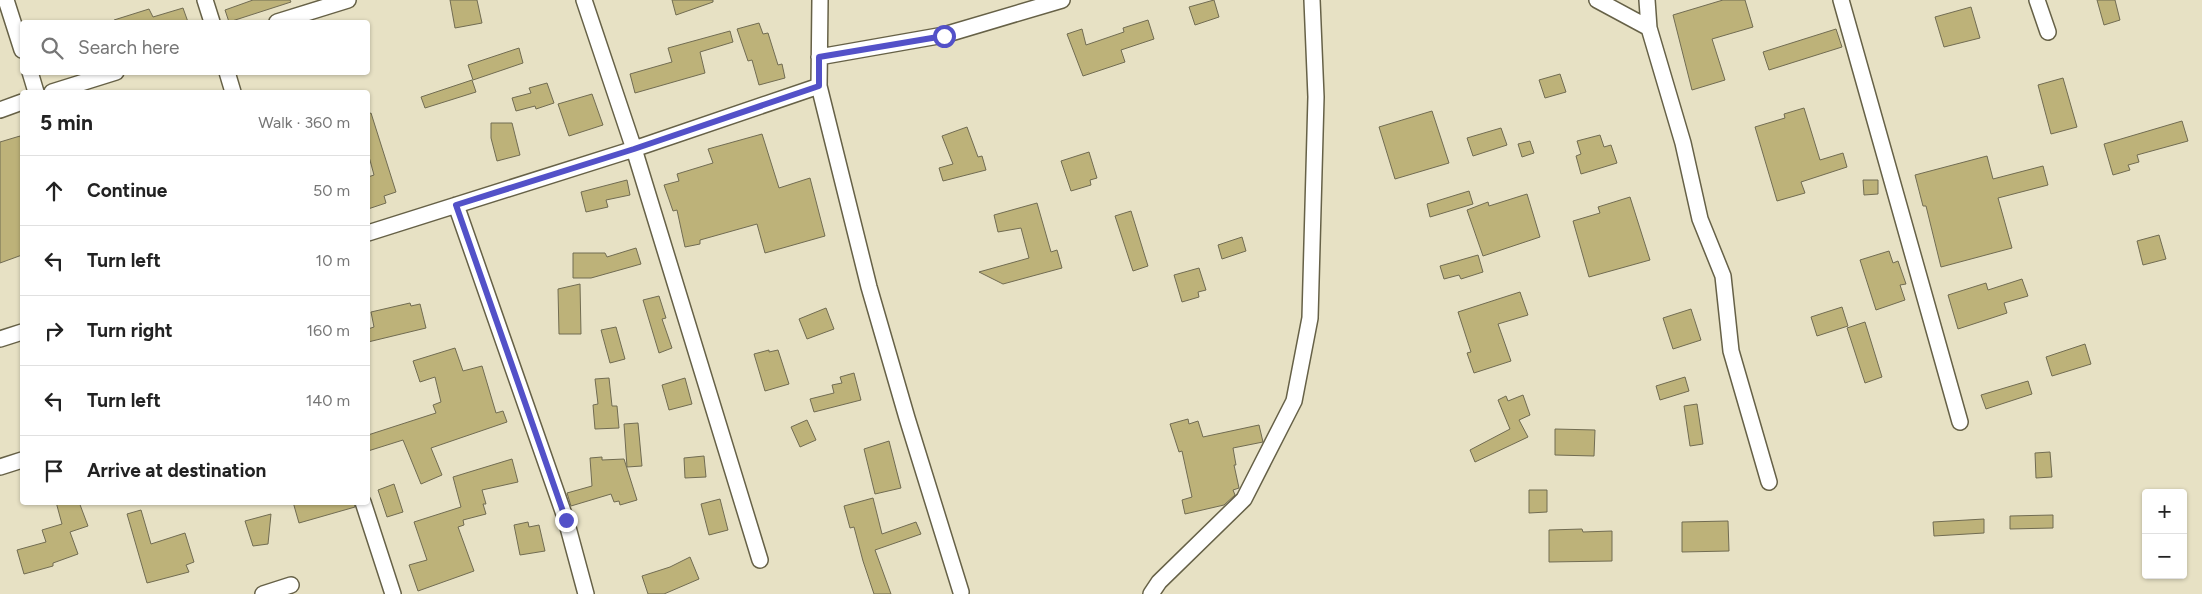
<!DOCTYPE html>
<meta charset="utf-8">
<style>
:root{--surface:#fff;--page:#f6f6f6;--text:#222;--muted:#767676;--line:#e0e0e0}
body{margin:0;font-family:Figtree,sans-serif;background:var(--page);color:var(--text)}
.controls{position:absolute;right:15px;bottom:15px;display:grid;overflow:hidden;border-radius:5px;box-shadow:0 1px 4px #0004}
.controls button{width:45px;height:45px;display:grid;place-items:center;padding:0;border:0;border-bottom:1px solid var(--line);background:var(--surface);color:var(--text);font:25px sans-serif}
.stop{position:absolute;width:15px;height:15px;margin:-11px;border:4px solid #5351c8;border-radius:50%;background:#fff}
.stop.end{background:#5351c8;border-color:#fff;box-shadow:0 1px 5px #0008}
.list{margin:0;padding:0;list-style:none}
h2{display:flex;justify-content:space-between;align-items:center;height:65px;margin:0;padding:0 20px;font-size:21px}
h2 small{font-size:16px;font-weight:400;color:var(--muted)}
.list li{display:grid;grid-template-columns:32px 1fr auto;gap:15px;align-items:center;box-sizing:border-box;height:70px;padding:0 20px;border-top:1px solid var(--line)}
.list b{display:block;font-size:19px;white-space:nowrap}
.list em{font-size:16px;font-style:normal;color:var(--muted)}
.icon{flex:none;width:28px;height:28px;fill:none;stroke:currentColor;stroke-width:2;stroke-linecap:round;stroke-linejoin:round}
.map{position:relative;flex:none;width:2202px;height:594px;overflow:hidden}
.search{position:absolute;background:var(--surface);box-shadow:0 1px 4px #0004;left:20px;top:20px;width:350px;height:55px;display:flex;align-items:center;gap:12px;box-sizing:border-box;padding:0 18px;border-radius:5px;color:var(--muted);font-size:19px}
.panel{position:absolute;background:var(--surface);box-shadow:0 1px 4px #0004;left:20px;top:90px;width:350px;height:415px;border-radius:5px}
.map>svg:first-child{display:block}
.building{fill:#bdb279;stroke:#716c52}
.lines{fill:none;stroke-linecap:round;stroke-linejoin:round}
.minor-casing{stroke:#666147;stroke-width:18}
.minor{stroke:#fff;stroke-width:15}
.route{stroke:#5351c8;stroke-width:6}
</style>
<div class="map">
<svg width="2202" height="594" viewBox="0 0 2202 594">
<rect width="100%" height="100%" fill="#e7e1c4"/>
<path class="building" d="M 253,0 L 290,0 L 291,2 L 229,22 L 225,10 Z
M 450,0 L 477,0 L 482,23 L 455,28 Z
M 672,0 L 713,0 L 713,2 L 676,15 Z
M 1214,0 L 1219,17 L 1195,25 L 1189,7 Z
M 1723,0 L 1745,0 L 1753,27 L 1712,39 L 1725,80 L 1692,90 L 1673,15 Z
M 2097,0 L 2115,0 L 2120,20 L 2104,25 Z
M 1971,7 L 1980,38 L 1944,47 L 1935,17 Z
M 183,8 L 188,22 L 114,22 L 114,20 L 149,9 L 153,17 Z
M 1148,20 L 1154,39 L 1121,50 L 1125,62 L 1083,76 L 1067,34 L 1082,29 L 1086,45 L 1124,32 L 1123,28 Z
M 759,23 L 763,34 L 768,33 L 778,65 L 782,64 L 785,78 L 759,85 L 752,60 L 748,61 L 737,29 Z
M 1836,29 L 1842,47 L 1769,70 L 1763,52 Z
M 730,31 L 733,42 L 700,52 L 705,73 L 635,93 L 630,74 L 672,62 L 668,48 Z
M 519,48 L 523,63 L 473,80 L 468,65 Z
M 1560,74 L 1566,92 L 1545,98 L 1539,80 Z
M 2063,78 L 2077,127 L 2051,134 L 2038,85 Z
M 472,80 L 476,92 L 425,108 L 421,97 Z
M 547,83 L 554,103 L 536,109 L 535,106 L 516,111 L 512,98 L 531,93 L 529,88 Z
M 592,94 L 603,125 L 569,136 L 558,104 Z
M 1804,108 L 1820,160 L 1843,153 L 1847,167 L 1801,182 L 1805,193 L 1777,201 L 1755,127 L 1785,118 L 1784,114 Z
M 1432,111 L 1449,163 L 1395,179 L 1379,127 Z
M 371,113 L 396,192 L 384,196 L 386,203 L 368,209 L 368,177 L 374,175 L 368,153 L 368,114 Z
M 2182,121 L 2188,141 L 2137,155 L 2139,162 L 2128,165 L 2130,170 L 2113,175 L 2104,144 Z
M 491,123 L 512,123 L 520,155 L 497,161 L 491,138 Z
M 967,127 L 978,157 L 982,156 L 986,170 L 943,181 L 939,168 L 953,164 L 942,136 Z
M 1501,128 L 1507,145 L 1473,156 L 1467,138 Z
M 762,134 L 779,188 L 810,178 L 825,236 L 765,253 L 757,224 L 700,240 L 700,244 L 685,247 L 677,210 L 673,211 L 664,185 L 679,181 L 677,174 L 713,163 L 708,149 Z
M 1600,135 L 1604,147 L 1611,145 L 1617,163 L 1581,174 L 1576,156 L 1581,154 L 1577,141 Z
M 20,136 L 22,143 L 22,255 L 0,263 L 0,142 Z
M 1530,141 L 1534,153 L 1522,157 L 1518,144 Z
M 1089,152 L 1097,178 L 1090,180 L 1091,185 L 1071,191 L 1061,161 Z
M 1987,156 L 1993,179 L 2043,166 L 2048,185 L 1998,198 L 2012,248 L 1941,267 L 1926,206 L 1923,206 L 1915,175 Z
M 627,180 L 630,195 L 606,200 L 608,207 L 586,212 L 581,192 Z
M 1863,180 L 1878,180 L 1878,194 L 1864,195 Z
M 1469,191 L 1473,204 L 1430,217 L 1427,204 Z
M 1527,194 L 1540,237 L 1483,256 L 1467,210 L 1488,202 L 1489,206 Z
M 1630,197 L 1650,260 L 1589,277 L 1573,221 L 1600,213 L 1598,207 Z
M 1037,203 L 1051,252 L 1057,250 L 1062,268 L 1003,284 L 979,272 L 1029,258 L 1021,228 L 998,232 L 994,215 Z
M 1131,211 L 1148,266 L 1133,271 L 1115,216 Z
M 2159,235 L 2166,259 L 2143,265 L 2137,241 Z
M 1242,237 L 1246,251 L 1222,259 L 1218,245 Z
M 636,248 L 641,264 L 591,278 L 573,278 L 573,253 L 605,253 L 607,257 Z
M 1889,251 L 1893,263 L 1898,261 L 1906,284 L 1900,285 L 1905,300 L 1876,310 L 1860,260 Z
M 1478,255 L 1483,272 L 1461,279 L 1459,275 L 1444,279 L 1440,266 Z
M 1199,268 L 1206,290 L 1198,292 L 1199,297 L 1182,302 L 1174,275 Z
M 2022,279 L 2028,296 L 2004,303 L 2007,313 L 1958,329 L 1948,295 L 1986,283 L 1988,290 Z
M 580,284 L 581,334 L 559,334 L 558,289 Z
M 1520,292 L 1528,315 L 1498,324 L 1511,361 L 1474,373 L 1467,353 L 1471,352 L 1458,312 Z
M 659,296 L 666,318 L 662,319 L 672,348 L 659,353 L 643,300 Z
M 410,303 L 411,306 L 420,304 L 426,328 L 368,342 L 368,329 L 374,327 L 371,312 Z
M 1842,307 L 1848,326 L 1817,336 L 1811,317 Z
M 826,308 L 834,329 L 807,339 L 799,319 Z
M 1691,309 L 1701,340 L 1673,349 L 1663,318 Z
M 1865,322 L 1882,377 L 1865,383 L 1847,328 Z
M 616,327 L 625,359 L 610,363 L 601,330 Z
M 2085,344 L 2091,364 L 2052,376 L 2046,357 Z
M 455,348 L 463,371 L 482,366 L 496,413 L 503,411 L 507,422 L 431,448 L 442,475 L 421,484 L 403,440 L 368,451 L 368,435 L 436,413 L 433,405 L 441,402 L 435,377 L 420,382 L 413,361 Z
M 769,350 L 769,352 L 778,350 L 789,384 L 765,391 L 754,354 Z
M 854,373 L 861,400 L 814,412 L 810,399 L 834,393 L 832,385 L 842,383 L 840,377 Z
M 1685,377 L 1689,391 L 1660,400 L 1656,386 Z
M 609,378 L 612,406 L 617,406 L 619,428 L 595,429 L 593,405 L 598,404 L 595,379 Z
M 685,378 L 692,404 L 669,410 L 662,385 Z
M 2028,381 L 2032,394 L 1986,409 L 1981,395 Z
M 1523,395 L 1530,415 L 1519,420 L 1528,437 L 1475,462 L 1470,450 L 1510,429 L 1498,400 L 1506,396 L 1508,401 Z
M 1697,404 L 1703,444 L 1690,446 L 1684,406 Z
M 1188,419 L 1189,424 L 1198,421 L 1203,437 L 1259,425 L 1263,442 L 1233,448 L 1236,465 L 1234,465 L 1239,488 L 1233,490 L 1235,495 L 1224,505 L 1185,514 L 1182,500 L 1192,497 L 1182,451 L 1179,452 L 1170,424 Z
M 807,420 L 816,440 L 800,447 L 791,427 Z
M 638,423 L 642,466 L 627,467 L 624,424 Z
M 1555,429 L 1595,430 L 1594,456 L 1555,455 Z
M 889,441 L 901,488 L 875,494 L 864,449 Z
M 2050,452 L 2052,477 L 2036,478 L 2035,453 Z
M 704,456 L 706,477 L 685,478 L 684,458 Z
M 602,457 L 602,460 L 624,459 L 637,500 L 620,505 L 619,501 L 614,502 L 611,494 L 571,506 L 567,493 L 592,486 L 590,458 Z
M 512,459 L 518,482 L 482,490 L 486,504 L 483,504 L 486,514 L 463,520 L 464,525 L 458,527 L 474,571 L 418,591 L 409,565 L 427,560 L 414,522 L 461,507 L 453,477 Z
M 394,484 L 403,512 L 387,517 L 378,490 Z
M 1529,490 L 1547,490 L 1547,512 L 1529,513 Z
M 873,498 L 882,534 L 916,522 L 921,534 L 875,550 L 891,594 L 874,594 L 863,561 L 854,527 L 850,528 L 844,506 Z
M 720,499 L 728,530 L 709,535 L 701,504 Z
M 56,502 L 79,502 L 88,526 L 70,532 L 78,554 L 53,563 L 53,566 L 24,574 L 17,550 L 46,542 L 42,530 L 62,524 Z
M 293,502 L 354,502 L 355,507 L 299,523 Z
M 141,510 L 151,544 L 185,533 L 194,562 L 186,565 L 189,572 L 147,583 L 127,514 Z
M 271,514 L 268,544 L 253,546 L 245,521 Z
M 2053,515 L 2053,528 L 2010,529 L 2010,516 Z
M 1984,519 L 1984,533 L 1934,536 L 1933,522 Z
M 1728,521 L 1729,551 L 1682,552 L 1682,522 Z
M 528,522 L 529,527 L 539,525 L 545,551 L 520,555 L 514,525 Z
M 1582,529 L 1583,532 L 1612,531 L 1612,561 L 1549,562 L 1549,530 Z
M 690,557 L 699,579 L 664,594 L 648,594 L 642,576 L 670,567 Z"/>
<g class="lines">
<g class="minor-casing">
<path id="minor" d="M 6,0 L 22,50
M 205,0 L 212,22
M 584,0 L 634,149 L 760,560
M 820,0 L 819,86 L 869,287 L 907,418 L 961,592
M 1597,0 L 1649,28
M 1647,0 L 1649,28 L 1683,143 L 1700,219 L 1723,276 L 1731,351 L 1769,482
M 1841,0 L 1960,422
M 2037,0 L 2048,32
M 277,22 L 348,0
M 819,57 L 944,35 L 1062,0
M 30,72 L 36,92
M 227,72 L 233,92
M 52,92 L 116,72
M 0,110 L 22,102
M 456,205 L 566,520 L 586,594
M 368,233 L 634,149 L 819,86
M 0,339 L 22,332
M 0,467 L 22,460
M 363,502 L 393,594
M 263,594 L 291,585
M 1151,594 L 1159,582 L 1244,499 L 1294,401 L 1310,318 L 1316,97 L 1312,0"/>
</g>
<use href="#minor" class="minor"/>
</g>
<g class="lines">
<path class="route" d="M 566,520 L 456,205 L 634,149 L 819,86 L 819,57 L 944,36"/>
</g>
</svg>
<div class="controls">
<button>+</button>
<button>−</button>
</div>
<div class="stop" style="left:944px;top:36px"></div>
<div class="stop end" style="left:566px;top:520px"></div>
<div class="search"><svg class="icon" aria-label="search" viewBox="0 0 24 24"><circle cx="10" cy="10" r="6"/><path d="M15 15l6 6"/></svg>Search here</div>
<section class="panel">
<h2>5 min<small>Walk · 360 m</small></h2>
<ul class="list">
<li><svg class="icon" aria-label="ahead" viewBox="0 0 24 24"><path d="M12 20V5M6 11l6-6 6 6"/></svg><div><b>Continue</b></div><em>50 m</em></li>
<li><svg class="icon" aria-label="left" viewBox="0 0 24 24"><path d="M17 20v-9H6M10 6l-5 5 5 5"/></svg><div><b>Turn left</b></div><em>10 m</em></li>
<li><svg class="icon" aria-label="right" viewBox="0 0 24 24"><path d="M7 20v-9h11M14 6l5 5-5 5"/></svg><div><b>Turn right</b></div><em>160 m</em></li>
<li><svg class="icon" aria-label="left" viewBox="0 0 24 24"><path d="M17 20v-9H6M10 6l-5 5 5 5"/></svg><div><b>Turn left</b></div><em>140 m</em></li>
<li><svg class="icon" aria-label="arrive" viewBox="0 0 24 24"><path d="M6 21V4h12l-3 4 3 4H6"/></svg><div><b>Arrive at destination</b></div></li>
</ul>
</section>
</div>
